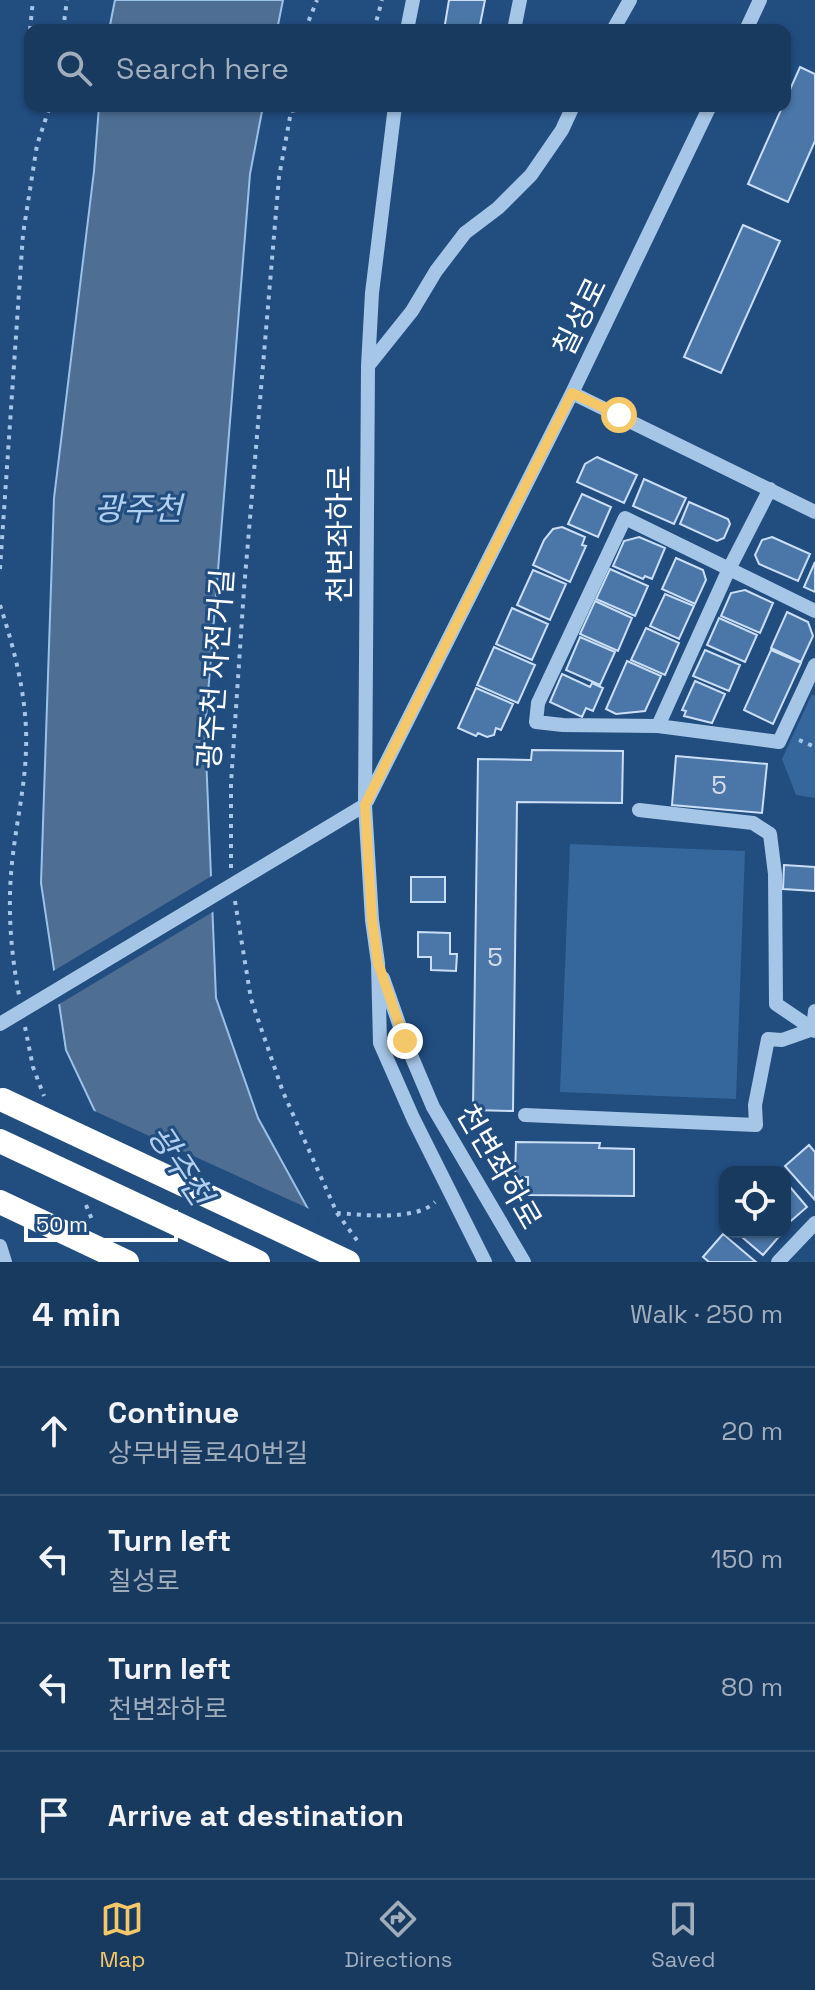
<!DOCTYPE html>
<meta charset="utf-8">
<style>
:root{--surface:#193a5f;--page:#224165;--text:#f1f3f6;--muted:#9fadbd;--line:#375474;--accent:#f4c768}
body{margin:0;font-family:"Space Grotesk","Noto Sans KR",sans-serif;background:var(--page);color:var(--text)}
.controls{position:absolute;right:24px;bottom:24px;display:grid;overflow:hidden;border-radius:16px;box-shadow:0 2px 6px #0004}
.controls button{width:72px;height:72px;display:grid;place-items:center;padding:0;border:0;border-bottom:2px solid var(--line);background:var(--surface);color:var(--text);font:40px sans-serif}
.scale{position:absolute;left:24px;bottom:20px;width:154px;box-sizing:border-box;padding-left:8px;border:4px solid #fff;border-top:0;font-size:22px;line-height:28px;white-space:nowrap;color:#fff;-webkit-text-stroke:6px #214d7f;paint-order:stroke}
.stop{position:absolute;width:24px;height:24px;margin:-18px;border:6px solid #f4c768;border-radius:50%;background:#fff}
.stop.end{background:#f4c768;border-color:#fff;box-shadow:0 2px 8px #0008}
.list{margin:0;padding:0;list-style:none}
h2{display:flex;justify-content:space-between;align-items:center;height:104px;margin:0;padding:0 32px;font-size:34px}
h2 small{font-size:26px;font-weight:400;color:var(--muted)}
.list li{display:grid;grid-template-columns:52px 1fr auto;gap:24px;align-items:center;box-sizing:border-box;height:128px;padding:0 32px;border-top:2px solid var(--line)}
.list b{display:block;font-size:30px;white-space:nowrap}
.list p{margin:0;font-size:26px;white-space:nowrap;color:var(--muted)}
.list em{font-size:26px;font-style:normal;color:var(--muted)}
.icon{flex:none;width:44px;height:44px;fill:none;stroke:currentColor;stroke-width:2;stroke-linecap:round;stroke-linejoin:round}
.map{position:relative;flex:none;width:815px;height:1262px;overflow:hidden}
.search{position:absolute;background:var(--surface);box-shadow:0 2px 6px #0004;left:24px;right:24px;top:24px;height:88px;display:flex;align-items:center;gap:20px;box-sizing:border-box;padding:0 28px;border-radius:16px;color:var(--muted);font-size:30px}
.sheet{height:616px;background:var(--surface)}
nav{display:flex;justify-content:space-around;align-items:center;box-sizing:border-box;height:112px;border-top:2px solid var(--line);background:var(--surface);font-size:22px;color:var(--muted)}
nav a{display:grid;justify-items:center;gap:4px}
nav .on{color:var(--accent)}
.map>svg:first-child{display:block}
.green{fill:#35679d}
.water{fill:#4e6e93;stroke:#9ac1e8;stroke-width:2}
.pier{fill:#214d7f}
.building{fill:#4a77a8;stroke:#cadff6;stroke-width:2}
.lines{fill:none;stroke-linecap:round;stroke-linejoin:round}
.path{stroke:#a6c6e7;stroke-width:4;stroke-dasharray:4 6;stroke-linecap:butt}
.minor{stroke:#a6c6e7;stroke-width:14}
.minor-bridge{stroke:#a6c6e7;stroke-width:14}
.highway-bridge{stroke:#fff;stroke-width:24}
.route{stroke:#f4c768;stroke-width:10}
.labels{text-anchor:middle;stroke-width:6;stroke-linejoin:round;paint-order:stroke}
.number-label{font-size:26px;fill:#d2dde9}
.street-label{font-size:30px;fill:#fff;stroke:#214d7f}
.water-label{font-size:32px;font-style:italic;fill:#b1cfef;stroke:#214d7f}
</style>
<div class="map">
<svg width="815" height="1262" viewBox="0 0 815 1262">
<rect width="100%" height="100%" fill="#214d7f"/>
<path class="green" d="M 812,694 L 815,696 L 815,798 L 796,795 L 782,759 Z
M 570,844 L 745,851 L 736,1099 L 560,1092 Z"/>
<path class="water" d="M 115,0 L 283,0 L 277,30 L 109,30 Z
M 99,106 L 263,106 L 250,174 L 205,731 L 216,998 L 258,1118 L 335,1258 L 166,1262 L 66,1050 L 41,883 L 54,498 L 94,171 Z"/>
<path class="pier" d="M 215,874 L 216,910 L 56,1006 L 50,973 Z
M 90,1109 L 314,1211 L 341,1262 L 162,1262 Z"/>
<path class="building" d="M 449,0 L 485,0 L 479,30 L 444,30 Z
M 800,67 L 815,74 L 815,141 L 788,202 L 748,184 Z
M 743,225 L 780,241 L 721,373 L 684,357 Z
M 597,457 L 637,475 L 624,503 L 577,482 L 585,464 Z
M 644,479 L 686,498 L 674,524 L 633,506 Z
M 582,494 L 611,507 L 598,537 L 568,524 Z
M 689,502 L 728,519 L 730,524 L 724,538 L 717,541 L 680,524 Z
M 562,527 L 585,537 L 582,545 L 586,546 L 570,582 L 533,565 L 544,540 L 553,529 Z
M 639,537 L 665,548 L 652,579 L 645,576 L 643,579 L 613,566 L 624,541 Z
M 772,537 L 810,554 L 798,581 L 759,564 L 755,555 L 762,540 Z
M 676,558 L 703,570 L 706,580 L 695,604 L 662,589 Z
M 815,562 L 815,592 L 804,587 Z
M 610,569 L 648,586 L 635,616 L 596,599 Z
M 533,570 L 566,584 L 550,620 L 517,605 Z
M 745,590 L 773,603 L 760,633 L 721,616 L 731,593 Z
M 665,594 L 694,606 L 679,639 L 650,626 Z
M 595,601 L 632,618 L 618,651 L 580,634 Z
M 512,608 L 548,624 L 532,660 L 496,644 Z
M 787,612 L 808,622 L 813,636 L 801,662 L 771,648 Z
M 719,618 L 757,635 L 745,662 L 707,645 Z
M 646,628 L 679,643 L 665,675 L 631,660 Z
M 580,637 L 615,652 L 600,685 L 566,670 Z
M 494,647 L 535,665 L 518,703 L 477,685 Z
M 705,650 L 740,665 L 729,691 L 693,676 Z
M 771,650 L 801,663 L 773,724 L 744,710 Z
M 627,661 L 661,676 L 645,711 L 616,714 L 606,709 Z
M 562,674 L 590,687 L 592,683 L 603,688 L 593,711 L 586,708 L 582,717 L 550,702 Z
M 695,681 L 725,694 L 712,723 L 684,716 L 686,711 L 682,710 Z
M 476,688 L 513,704 L 501,730 L 496,728 L 494,735 L 487,737 L 478,733 L 476,736 L 458,728 Z
M 532,750 L 623,751 L 622,803 L 517,802 L 513,1111 L 473,1110 L 478,759 L 531,760 Z
M 676,756 L 767,764 L 762,813 L 672,805 Z
M 784,865 L 815,867 L 815,891 L 783,889 Z
M 411,877 L 445,877 L 445,902 L 411,902 Z
M 418,932 L 450,933 L 450,954 L 457,954 L 456,971 L 431,970 L 431,957 L 418,957 Z
M 516,1142 L 600,1143 L 599,1148 L 634,1149 L 634,1196 L 528,1195 L 528,1177 L 515,1177 Z
M 809,1145 L 815,1152 L 815,1200 L 785,1166 Z
M 785,1181 L 807,1207 L 785,1226 Z
M 736,1232 L 783,1232 L 763,1255 Z
M 723,1234 L 756,1262 L 709,1262 L 703,1257 Z"/>
<g class="lines">
<path class="path" d="M 30,30 L 33,0
M 63,30 L 67,0
M 305,30 L 317,0
M 374,30 L 382,0
M 30,35 L 30,37
M 291,111 L 315,106
M 0,569 L 23,234 L 37,145 L 50,106
M 0,605 C 15,651 28,701 26,750 C 25,785 17,820 13,854 C 7,902 10,948 19,995
M 799,740 L 815,747
M 231,868 L 231,783 L 244,589 L 279,177 L 292,106
M 235,901 L 251,999 L 283,1092 L 337,1213 L 359,1243
M 25,1027 L 33,1067 L 44,1096
M 86,1205 L 93,1222
M 337,1213 C 362,1215 417,1221 435,1202"/>
<path class="minor" d="M 407,30 L 413,0
M 514,30 L 520,0
M 613,30 L 630,0
M 746,30 L 760,0
M 395,106 L 372,293 L 368,366 L 365,805 L 372,920 L 378,963 L 380,1043 L 413,1118 L 485,1262
M 368,366 L 412,311 L 436,271 L 465,233 L 498,208 L 531,175 L 562,130 L 573,106
M 572,393 L 815,512
M 815,611 L 625,518 L 538,703 L 536,722 L 563,725 L 658,726 L 779,742 L 815,665
M 658,726 L 729,569 L 770,489
M 367,801 L 572,393 L 710,106
M 639,810 L 753,823 L 770,834 L 775,874 L 776,1004 L 813,1029 L 815,1011
M 383,978 L 405,1041 L 433,1107 L 524,1262
M 525,1115 L 756,1125 L 755,1105 L 768,1039 L 782,1040 L 813,1029 L 815,1031
M 0,1246 L 5,1262
M 778,1262 L 815,1223"/>
<path class="minor-bridge" d="M 0,1024 L 365,805"/>
<path class="highway-bridge" d="M 3,1100 L 348,1262
M 0,1141 L 258,1262
M 0,1202 L 127,1262"/>
</g>
<g class="lines">
<path class="route" d="M 405,1041 L 378,963 L 372,920 L 365,805 L 572,393 L 619,415"/>
</g>
<g class="labels">
<g class="number-label">
<text x="719" y="794">5</text>
<text x="495" y="966">5</text>
</g>
<g class="street-label">
<text transform="translate(580 317) rotate(-64)" y="10">칠성로</text>
<text transform="translate(340 534) rotate(-90)" y="10">천변좌하로</text>
<text transform="translate(216 669) rotate(-86)" y="10">광주천 자전거길</text>
<text transform="translate(499 1167) rotate(60)" y="10">천변좌하로</text>
</g>
<g class="water-label">
<text x="138" y="520">광주천</text>
<text transform="translate(180 1165) rotate(57)" y="11">광주천</text>
</g>
</g>
</svg>
<div class="controls">
<button><svg class="icon" aria-label="locate" viewBox="0 0 24 24"><circle cx="12" cy="12" r="6"/><path d="M12 2v4M12 18v4M2 12h4M18 12h4"/></svg></button>
</div>
<div class="scale">50 m</div>
<div class="stop" style="left:619px;top:415px"></div>
<div class="stop end" style="left:405px;top:1041px"></div>
<div class="search"><svg class="icon" aria-label="search" viewBox="0 0 24 24"><circle cx="10" cy="10" r="6"/><path d="M15 15l6 6"/></svg>Search here</div>
</div>
<section class="sheet">
<h2>4 min<small>Walk · 250 m</small></h2>
<ul class="list">
<li><svg class="icon" aria-label="ahead" viewBox="0 0 24 24"><path d="M12 20V5M6 11l6-6 6 6"/></svg><div><b>Continue</b><p>상무버들로40번길</p></div><em>20 m</em></li>
<li><svg class="icon" aria-label="left" viewBox="0 0 24 24"><path d="M17 20v-9H6M10 6l-5 5 5 5"/></svg><div><b>Turn left</b><p>칠성로</p></div><em>150 m</em></li>
<li><svg class="icon" aria-label="left" viewBox="0 0 24 24"><path d="M17 20v-9H6M10 6l-5 5 5 5"/></svg><div><b>Turn left</b><p>천변좌하로</p></div><em>80 m</em></li>
<li><svg class="icon" aria-label="arrive" viewBox="0 0 24 24"><path d="M6 21V4h12l-3 4 3 4H6"/></svg><div><b>Arrive at destination</b></div></li>
</ul>
</section>
<nav>
<a class="on"><svg class="icon" aria-label="map" viewBox="0 0 24 24"><path d="M3 6l6-2 6 2 6-2v14l-6 2-6-2-6 2zM9 4v14M15 6v14"/></svg>Map</a>
<a><svg class="icon" aria-label="directions" viewBox="0 0 24 24"><path d="M12 3l9 9-9 9-9-9zM9 14v-3h6M13 9l2 2-2 2"/></svg>Directions</a>
<a><svg class="icon" aria-label="saved" viewBox="0 0 24 24"><path d="M7 4h10v16l-5-4-5 4z"/></svg>Saved</a>
</nav>
